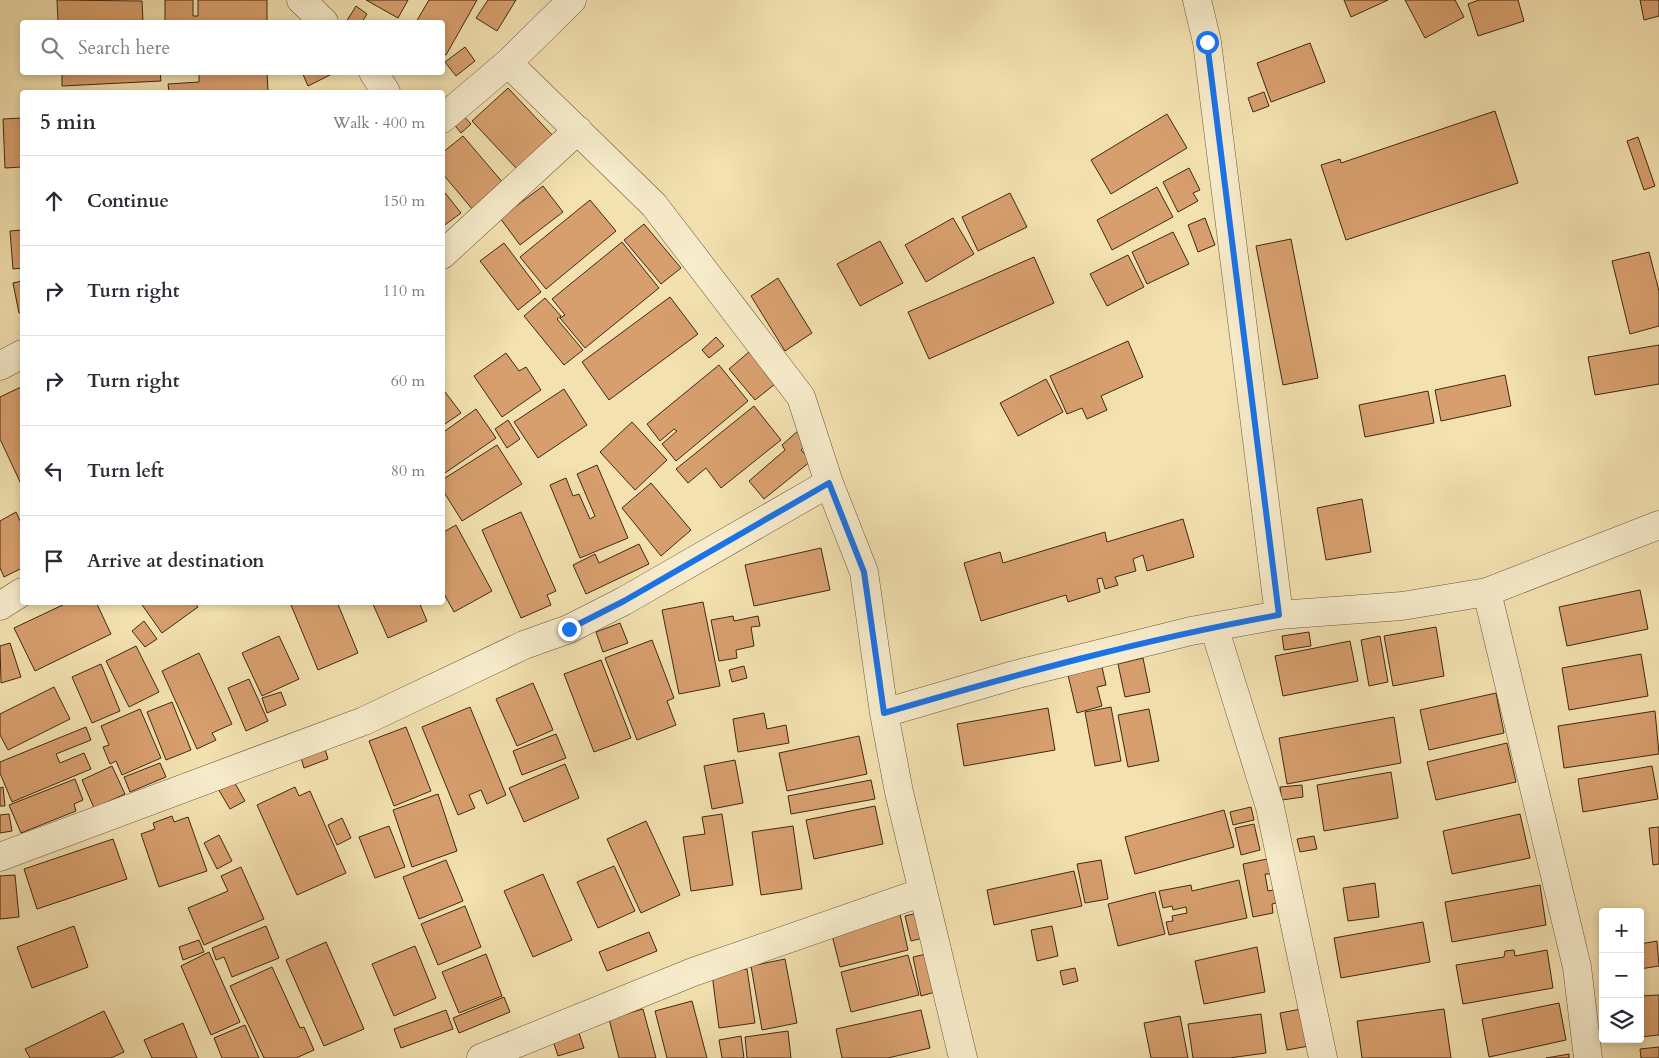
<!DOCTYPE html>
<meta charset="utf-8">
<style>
:root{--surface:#fff;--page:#f7f7f7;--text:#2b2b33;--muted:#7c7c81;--line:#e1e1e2}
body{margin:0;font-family:Cardo,serif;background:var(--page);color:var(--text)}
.controls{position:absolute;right:15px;bottom:15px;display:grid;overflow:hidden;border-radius:5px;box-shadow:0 2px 8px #0003}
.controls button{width:45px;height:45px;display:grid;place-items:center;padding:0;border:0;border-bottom:1px solid var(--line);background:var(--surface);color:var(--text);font:25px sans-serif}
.stop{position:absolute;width:15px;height:15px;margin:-11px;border:4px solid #1a73e8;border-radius:50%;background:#fff}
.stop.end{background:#1a73e8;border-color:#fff;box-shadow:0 1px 5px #0008}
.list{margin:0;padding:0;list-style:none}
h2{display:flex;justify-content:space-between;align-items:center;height:65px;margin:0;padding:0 20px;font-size:21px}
h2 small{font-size:16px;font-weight:400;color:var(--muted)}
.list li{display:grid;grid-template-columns:32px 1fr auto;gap:15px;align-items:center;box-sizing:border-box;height:90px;padding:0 20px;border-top:1px solid var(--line)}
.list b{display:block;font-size:19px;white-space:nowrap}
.list em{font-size:16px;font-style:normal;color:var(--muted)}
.icon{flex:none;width:28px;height:28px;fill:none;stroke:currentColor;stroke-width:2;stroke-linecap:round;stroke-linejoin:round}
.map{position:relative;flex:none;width:1659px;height:1058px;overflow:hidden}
.search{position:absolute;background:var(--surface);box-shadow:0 2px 8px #0003;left:20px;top:20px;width:425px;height:55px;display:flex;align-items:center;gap:12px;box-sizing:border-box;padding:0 18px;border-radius:5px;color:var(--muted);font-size:19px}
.panel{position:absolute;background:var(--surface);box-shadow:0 2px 8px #0003;left:20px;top:90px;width:425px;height:515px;border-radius:5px}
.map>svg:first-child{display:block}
.building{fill:#d89f6e;stroke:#402815}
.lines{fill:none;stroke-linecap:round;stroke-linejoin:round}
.minor-casing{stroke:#6d563c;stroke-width:29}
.minor{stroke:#f7eccc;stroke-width:28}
.route{stroke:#1a73e8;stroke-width:6}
</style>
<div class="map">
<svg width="1659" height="1058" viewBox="0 0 1659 1058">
<rect width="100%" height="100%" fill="#f3e1b0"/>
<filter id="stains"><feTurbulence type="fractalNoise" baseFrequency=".004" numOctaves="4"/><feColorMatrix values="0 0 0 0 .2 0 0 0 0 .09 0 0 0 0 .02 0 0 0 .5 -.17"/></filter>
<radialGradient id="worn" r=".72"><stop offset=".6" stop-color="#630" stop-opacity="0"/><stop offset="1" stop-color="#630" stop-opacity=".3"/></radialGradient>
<path class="building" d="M 57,0 L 142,1 L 143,22 L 58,22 Z
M 165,0 L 193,0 L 193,16 L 198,16 L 198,0 L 267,0 L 267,22 L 165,22 Z
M 366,0 L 408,0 L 398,18 Z
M 429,0 L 477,0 L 446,55 L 442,53 L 442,22 L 416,22 Z
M 488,0 L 516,0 L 497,31 L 476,18 Z
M 1344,0 L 1388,0 L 1351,17 Z
M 1405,0 L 1455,0 L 1464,17 L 1425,38 Z
M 1479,0 L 1518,0 L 1524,21 L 1478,36 L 1468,4 Z
M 1640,0 L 1659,0 L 1659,16 L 1644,20 Z
M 356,6 L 367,14 L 362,22 L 346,22 Z
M 1310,43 L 1325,82 L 1271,102 L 1257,63 Z
M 465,47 L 475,61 L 456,76 L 445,62 Z
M 62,72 L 160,72 L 161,81 L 62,86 Z
M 199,72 L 267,72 L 268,92 L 169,92 L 168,84 L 199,82 Z
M 302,72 L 336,72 L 308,86 Z
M 508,88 L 553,136 L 517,169 L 472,121 Z
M 1264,92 L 1269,106 L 1253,112 L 1248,98 Z
M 1495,111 L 1518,183 L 1346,240 L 1321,165 L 1340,159 L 1341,163 Z
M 462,114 L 471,124 L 461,133 L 452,122 Z
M 1167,114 L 1187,148 L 1111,194 L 1091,160 Z
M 22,118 L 22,167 L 5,168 L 3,119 Z
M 463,136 L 504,184 L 473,210 L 442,173 L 442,153 Z
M 1638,137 L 1655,186 L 1644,190 L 1627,141 Z
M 1189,168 L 1200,190 L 1193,193 L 1198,201 L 1178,212 L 1163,182 Z
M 543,186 L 563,212 L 520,245 L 500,218 Z
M 1157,187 L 1173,217 L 1112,250 L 1097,220 Z
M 442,189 L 461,213 L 442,227 Z
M 1010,193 L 1027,227 L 978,251 L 962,217 Z
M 590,200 L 616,231 L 546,289 L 520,257 Z
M 953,218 L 974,254 L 926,282 L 905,245 Z
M 1205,218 L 1215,245 L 1198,252 L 1188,225 Z
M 644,224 L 681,268 L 661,284 L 624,240 Z
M 22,230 L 22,268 L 13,269 L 10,231 Z
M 1173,232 L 1189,264 L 1147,284 L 1132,252 Z
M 1291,239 L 1318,378 L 1283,385 L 1256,246 Z
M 880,241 L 903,283 L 860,306 L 837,264 Z
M 622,242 L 659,288 L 585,348 L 560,318 L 565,315 L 552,299 Z
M 504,243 L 541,292 L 518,310 L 480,261 Z
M 1649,252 L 1659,291 L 1659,326 L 1630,334 L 1612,261 Z
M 1128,255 L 1144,287 L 1107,306 L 1090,274 Z
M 1034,257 L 1054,303 L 929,359 L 908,312 Z
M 778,278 L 812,333 L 785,351 L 751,296 Z
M 22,281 L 22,313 L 19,313 L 13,283 Z
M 670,297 L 698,334 L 609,400 L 582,362 Z
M 545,298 L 561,316 L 557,319 L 583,350 L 564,365 L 524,316 Z
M 716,337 L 724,346 L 709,358 L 702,350 Z
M 1128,341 L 1143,377 L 1101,396 L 1107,410 L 1087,419 L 1082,408 L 1067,414 L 1050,376 Z
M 1659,345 L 1659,384 L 1595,395 L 1588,357 Z
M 749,352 L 767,373 L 780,380 L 755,400 L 729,369 Z
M 506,353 L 519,371 L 526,367 L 541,390 L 502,417 L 474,376 Z
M 719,365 L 748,401 L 676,461 L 662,444 L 677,431 L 674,429 L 660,441 L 647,424 Z
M 1505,375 L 1511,406 L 1441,421 L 1435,390 Z
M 1046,379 L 1063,412 L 1018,436 L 1000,403 Z
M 21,387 L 22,391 L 22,486 L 0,439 L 0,397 Z
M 442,388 L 461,413 L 442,426 Z
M 564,389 L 587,425 L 538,458 L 514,422 Z
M 1428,391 L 1434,423 L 1365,437 L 1359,405 Z
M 754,406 L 781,440 L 721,488 L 706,468 L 688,483 L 676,469 Z
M 476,409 L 496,438 L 442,475 L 442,433 Z
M 508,420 L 520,439 L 507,448 L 495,429 Z
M 632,422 L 667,460 L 635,490 L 600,452 Z
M 799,430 L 809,443 L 801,450 L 811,461 L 764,499 L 749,481 L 785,450 L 782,445 Z
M 497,445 L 522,484 L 462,521 L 442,489 L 442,480 Z
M 597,465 L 628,538 L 580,558 L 550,485 L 566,478 L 573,496 L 579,494 L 590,519 L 595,516 L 577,474 Z
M 651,483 L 691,530 L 661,556 L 622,508 Z
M 1362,499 L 1371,552 L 1326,560 L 1317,508 Z
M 16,512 L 22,525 L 22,568 L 4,577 L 0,568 L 0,521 Z
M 521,512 L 556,591 L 547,595 L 551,605 L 521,618 L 482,530 Z
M 1183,519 L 1194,557 L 1147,571 L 1143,555 L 1133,559 L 1136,571 L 1115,577 L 1118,585 L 1105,589 L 1102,578 L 1097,579 L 1100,592 L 1068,602 L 1066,595 L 981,621 L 964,563 L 1000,552 L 1003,563 L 1105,532 L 1107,542 Z
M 456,525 L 492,591 L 454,612 L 442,590 L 442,533 Z
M 639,544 L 649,564 L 586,594 L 573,565 L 595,554 L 599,563 Z
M 821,548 L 830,590 L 754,606 L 745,565 Z
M 1640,590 L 1648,629 L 1567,646 L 1559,607 Z
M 69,602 L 96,602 L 111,634 L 35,671 L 14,628 Z
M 140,602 L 194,602 L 198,607 L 162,633 Z
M 296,602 L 337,602 L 358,653 L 318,670 L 291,605 Z
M 372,602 L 419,602 L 427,621 L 388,638 Z
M 703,602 L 720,686 L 679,694 L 662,610 Z
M 733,616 L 734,621 L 758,616 L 760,626 L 751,627 L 754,646 L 736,650 L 737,658 L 719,661 L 711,620 Z
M 144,621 L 157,639 L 145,647 L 132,631 Z
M 620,623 L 628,643 L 603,652 L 596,632 Z
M 1436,627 L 1444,676 L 1393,686 L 1384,636 Z
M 1309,632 L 1311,646 L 1284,650 L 1282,636 Z
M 279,636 L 299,679 L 262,696 L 242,653 Z
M 1380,636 L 1388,682 L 1369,686 L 1361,640 Z
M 652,640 L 674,698 L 667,701 L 676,725 L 637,740 L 605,658 Z
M 1350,641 L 1358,681 L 1283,696 L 1275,656 Z
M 10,643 L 21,677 L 1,683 L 0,646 Z
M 136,646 L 159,692 L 129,707 L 106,661 Z
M 199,653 L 232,724 L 212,733 L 216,740 L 197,749 L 162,671 Z
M 1641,654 L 1648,696 L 1569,710 L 1562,668 Z
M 1143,658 L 1150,692 L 1125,697 L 1118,664 Z
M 601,660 L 631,738 L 594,752 L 564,674 Z
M 101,664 L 120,711 L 92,723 L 72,677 Z
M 744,666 L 747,678 L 732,682 L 729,670 Z
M 1102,667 L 1106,685 L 1097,687 L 1102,706 L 1077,713 L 1068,675 Z
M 249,679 L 268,721 L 246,731 L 228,688 Z
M 533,683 L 553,730 L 517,746 L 496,699 Z
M 54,687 L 70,719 L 8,750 L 0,735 L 0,714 Z
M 281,692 L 286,705 L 267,713 L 262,698 Z
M 1496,693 L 1504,733 L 1429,750 L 1420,710 Z
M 172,702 L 191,750 L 166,760 L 147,712 Z
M 470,707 L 506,795 L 487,804 L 481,790 L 469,795 L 475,808 L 458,815 L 422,727 Z
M 1111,707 L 1121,761 L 1095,766 L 1085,712 Z
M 1048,708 L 1055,750 L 964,766 L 957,724 Z
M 140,709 L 161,758 L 122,775 L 116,761 L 110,764 L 103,747 L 109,745 L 101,726 Z
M 1149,709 L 1159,761 L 1128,767 L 1118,715 Z
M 1655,711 L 1659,754 L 1564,768 L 1558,726 Z
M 764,713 L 767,729 L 786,725 L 789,743 L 738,752 L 733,719 Z
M 1394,717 L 1401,763 L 1287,784 L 1279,738 Z
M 86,727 L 91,740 L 56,754 L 60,763 L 84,753 L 91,769 L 12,802 L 0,773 L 0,762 Z
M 406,727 L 431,791 L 394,806 L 369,741 Z
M 556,734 L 566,758 L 522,775 L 513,751 Z
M 859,736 L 867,774 L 787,791 L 779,753 Z
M 323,742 L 328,759 L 304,768 L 299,751 Z
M 1507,743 L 1516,782 L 1436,800 L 1427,762 Z
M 735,760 L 743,803 L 712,809 L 704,766 Z
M 160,763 L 166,777 L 130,792 L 124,777 Z
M 565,764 L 579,798 L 524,822 L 509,788 Z
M 112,766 L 125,794 L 94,808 L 82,780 Z
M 1652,766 L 1658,799 L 1583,812 L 1578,779 Z
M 1391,772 L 1398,818 L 1324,831 L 1317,785 Z
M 232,778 L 245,801 L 230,809 L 217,787 Z
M 75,779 L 83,800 L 74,804 L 76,811 L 21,833 L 9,805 Z
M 871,780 L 875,799 L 791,814 L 788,796 Z
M 1302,785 L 1303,797 L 1282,800 L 1280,787 Z
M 3,787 L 5,806 L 0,806 L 0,788 Z
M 295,787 L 299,796 L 310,791 L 346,873 L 297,895 L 257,805 Z
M 438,794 L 457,851 L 412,867 L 393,810 Z
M 875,806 L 883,844 L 814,859 L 806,820 Z
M 1251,807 L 1254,820 L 1233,825 L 1230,812 Z
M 1224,810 L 1234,847 L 1135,874 L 1125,837 Z
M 9,814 L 12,831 L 0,833 L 0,815 Z
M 722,814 L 733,885 L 691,891 L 683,837 L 705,834 L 702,817 Z
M 1520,814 L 1530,858 L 1452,874 L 1443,831 Z
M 172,816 L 174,822 L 188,817 L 207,871 L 159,887 L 141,834 L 155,829 L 153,823 Z
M 342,818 L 351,838 L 337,845 L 328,825 Z
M 646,821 L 680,895 L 641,913 L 607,839 Z
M 1254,824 L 1260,850 L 1241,855 L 1235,828 Z
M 389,826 L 405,867 L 375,878 L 359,837 Z
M 793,826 L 802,889 L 761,895 L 752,832 Z
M 1659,827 L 1659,864 L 1653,865 L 1649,828 Z
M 219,835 L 232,861 L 217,869 L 204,843 Z
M 1314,836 L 1317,849 L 1300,852 L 1297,839 Z
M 113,839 L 127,879 L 37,909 L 24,869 Z
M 1267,859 L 1270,874 L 1265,874 L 1268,891 L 1274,890 L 1276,903 L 1272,904 L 1273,913 L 1253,917 L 1243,864 Z
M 446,860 L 463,901 L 419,919 L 403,877 Z
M 1101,860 L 1108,899 L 1085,903 L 1077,864 Z
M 614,866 L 635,911 L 598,928 L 577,882 Z
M 241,867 L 264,919 L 204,945 L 188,908 L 228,891 L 221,876 Z
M 1074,871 L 1082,906 L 994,925 L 987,890 Z
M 543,874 L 572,940 L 533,957 L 504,891 Z
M 15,875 L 19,917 L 0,919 L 0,876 Z
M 1239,880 L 1247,918 L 1169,935 L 1166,922 L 1173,921 L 1172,916 L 1187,913 L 1186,907 L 1173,910 L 1172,906 L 1163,908 L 1159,891 L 1191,885 L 1192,891 Z
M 1375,883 L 1379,917 L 1348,921 L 1343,888 Z
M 1540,885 L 1546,925 L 1452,942 L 1445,902 Z
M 1155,892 L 1165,934 L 1118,946 L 1108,904 Z
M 465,906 L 481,947 L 438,965 L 421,924 Z
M 922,912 L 927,937 L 911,941 L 905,916 Z
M 900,914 L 908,950 L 840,967 L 831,931 Z
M 1423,922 L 1430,962 L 1341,978 L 1334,938 Z
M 74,926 L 88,967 L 32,988 L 17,947 Z
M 266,926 L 279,958 L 232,977 L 224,957 L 216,960 L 212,948 Z
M 1052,926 L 1058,956 L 1037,961 L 1031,930 Z
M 649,932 L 657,951 L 607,971 L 599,952 Z
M 199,940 L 204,952 L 183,960 L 179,947 Z
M 1657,941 L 1659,966 L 1640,969 L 1640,944 Z
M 326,942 L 364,1029 L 324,1046 L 286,960 Z
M 415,946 L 436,998 L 394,1016 L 372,964 Z
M 1257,947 L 1265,992 L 1204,1004 L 1195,961 Z
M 1514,950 L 1515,956 L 1547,950 L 1553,988 L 1463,1004 L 1456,965 L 1504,957 L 1505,951 Z
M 209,952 L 240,1022 L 211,1035 L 181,966 Z
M 931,953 L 939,991 L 921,996 L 913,957 Z
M 486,954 L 502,996 L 459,1013 L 442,972 Z
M 908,955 L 919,995 L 851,1012 L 841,972 Z
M 785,959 L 797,1023 L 762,1030 L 751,966 Z
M 272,967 L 300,1028 L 304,1027 L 314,1050 L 296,1058 L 264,1058 L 230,986 Z
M 1075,968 L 1078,981 L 1063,985 L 1060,971 Z
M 747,969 L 755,1023 L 719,1028 L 712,974 Z
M 1659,995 L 1659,1035 L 1640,1037 L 1640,996 Z
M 504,997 L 510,1012 L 459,1033 L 453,1018 Z
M 692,1001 L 707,1058 L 667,1058 L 655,1011 Z
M 1559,1003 L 1566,1040 L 1489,1057 L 1482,1019 Z
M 643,1009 L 656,1058 L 619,1058 L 609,1019 Z
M 1301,1009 L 1309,1046 L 1287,1050 L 1280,1013 Z
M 1444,1009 L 1451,1058 L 1362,1058 L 1357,1021 Z
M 446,1010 L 453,1029 L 401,1048 L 394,1029 Z
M 921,1010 L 930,1048 L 888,1058 L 842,1058 L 836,1029 Z
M 104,1011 L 124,1052 L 111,1058 L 30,1058 L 25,1049 Z
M 1261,1014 L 1266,1053 L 1229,1058 L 1193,1058 L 1188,1024 Z
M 1180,1016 L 1188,1058 L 1151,1058 L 1144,1023 Z
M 183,1023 L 197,1058 L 152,1058 L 144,1040 Z
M 245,1025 L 259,1058 L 222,1058 L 214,1038 Z
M 578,1030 L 584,1048 L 558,1056 L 552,1038 Z
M 788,1031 L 791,1058 L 747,1058 L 745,1037 Z
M 741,1036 L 744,1058 L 722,1058 L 719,1040 Z
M 1659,1047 L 1659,1058 L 1641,1058 L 1640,1049 Z
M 1569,1054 L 1569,1058 L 1546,1058 Z"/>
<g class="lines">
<g class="minor-casing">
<path id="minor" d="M 301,0 L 324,22
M 1197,0 L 1207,42 L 1279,615
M 508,63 L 654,205 L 801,397 L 829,483 L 864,572 L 884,713 L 899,792 L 963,1058
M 373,72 L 386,92
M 442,119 L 508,63 L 572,0
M 442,255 L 578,130
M 0,366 L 22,354
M 1487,592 L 1577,967 L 1588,1058
M 0,606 L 22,592
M 1214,627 L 1270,807 L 1323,1058
M 884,713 L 1014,675 L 1191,631 L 1279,615 L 1402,606 L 1487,592 L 1659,525
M 0,857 L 364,721 L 524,645 L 569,629 L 624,601 L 829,483
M 481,1058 L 693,972 L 923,892"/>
</g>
<use href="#minor" class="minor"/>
</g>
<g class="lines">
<path class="route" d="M 569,629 L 624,601 L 829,483 L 864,572 L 884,713 C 1014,675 1145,639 1279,615 L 1207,42"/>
</g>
<rect width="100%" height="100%" filter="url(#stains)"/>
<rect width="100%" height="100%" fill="url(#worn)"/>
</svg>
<div class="controls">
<button>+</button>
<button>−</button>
<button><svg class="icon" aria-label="layers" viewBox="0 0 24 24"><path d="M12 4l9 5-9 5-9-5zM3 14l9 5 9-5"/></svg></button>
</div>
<div class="stop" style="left:1207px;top:42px"></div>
<div class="stop end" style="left:569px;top:629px"></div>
<div class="search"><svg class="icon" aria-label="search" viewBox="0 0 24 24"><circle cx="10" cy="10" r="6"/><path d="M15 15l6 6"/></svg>Search here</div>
<section class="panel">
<h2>5 min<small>Walk · 400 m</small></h2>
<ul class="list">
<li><svg class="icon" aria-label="ahead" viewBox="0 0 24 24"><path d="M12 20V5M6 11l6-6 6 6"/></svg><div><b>Continue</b></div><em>150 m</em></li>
<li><svg class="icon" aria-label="right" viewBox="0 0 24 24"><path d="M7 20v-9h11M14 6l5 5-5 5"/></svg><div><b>Turn right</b></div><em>110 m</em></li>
<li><svg class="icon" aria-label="right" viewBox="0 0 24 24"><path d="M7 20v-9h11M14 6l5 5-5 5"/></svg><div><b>Turn right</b></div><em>60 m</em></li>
<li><svg class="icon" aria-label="left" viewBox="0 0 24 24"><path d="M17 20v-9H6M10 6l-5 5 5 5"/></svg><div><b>Turn left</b></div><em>80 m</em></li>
<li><svg class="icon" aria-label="arrive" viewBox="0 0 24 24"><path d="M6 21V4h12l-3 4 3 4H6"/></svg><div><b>Arrive at destination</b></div></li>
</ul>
</section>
</div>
